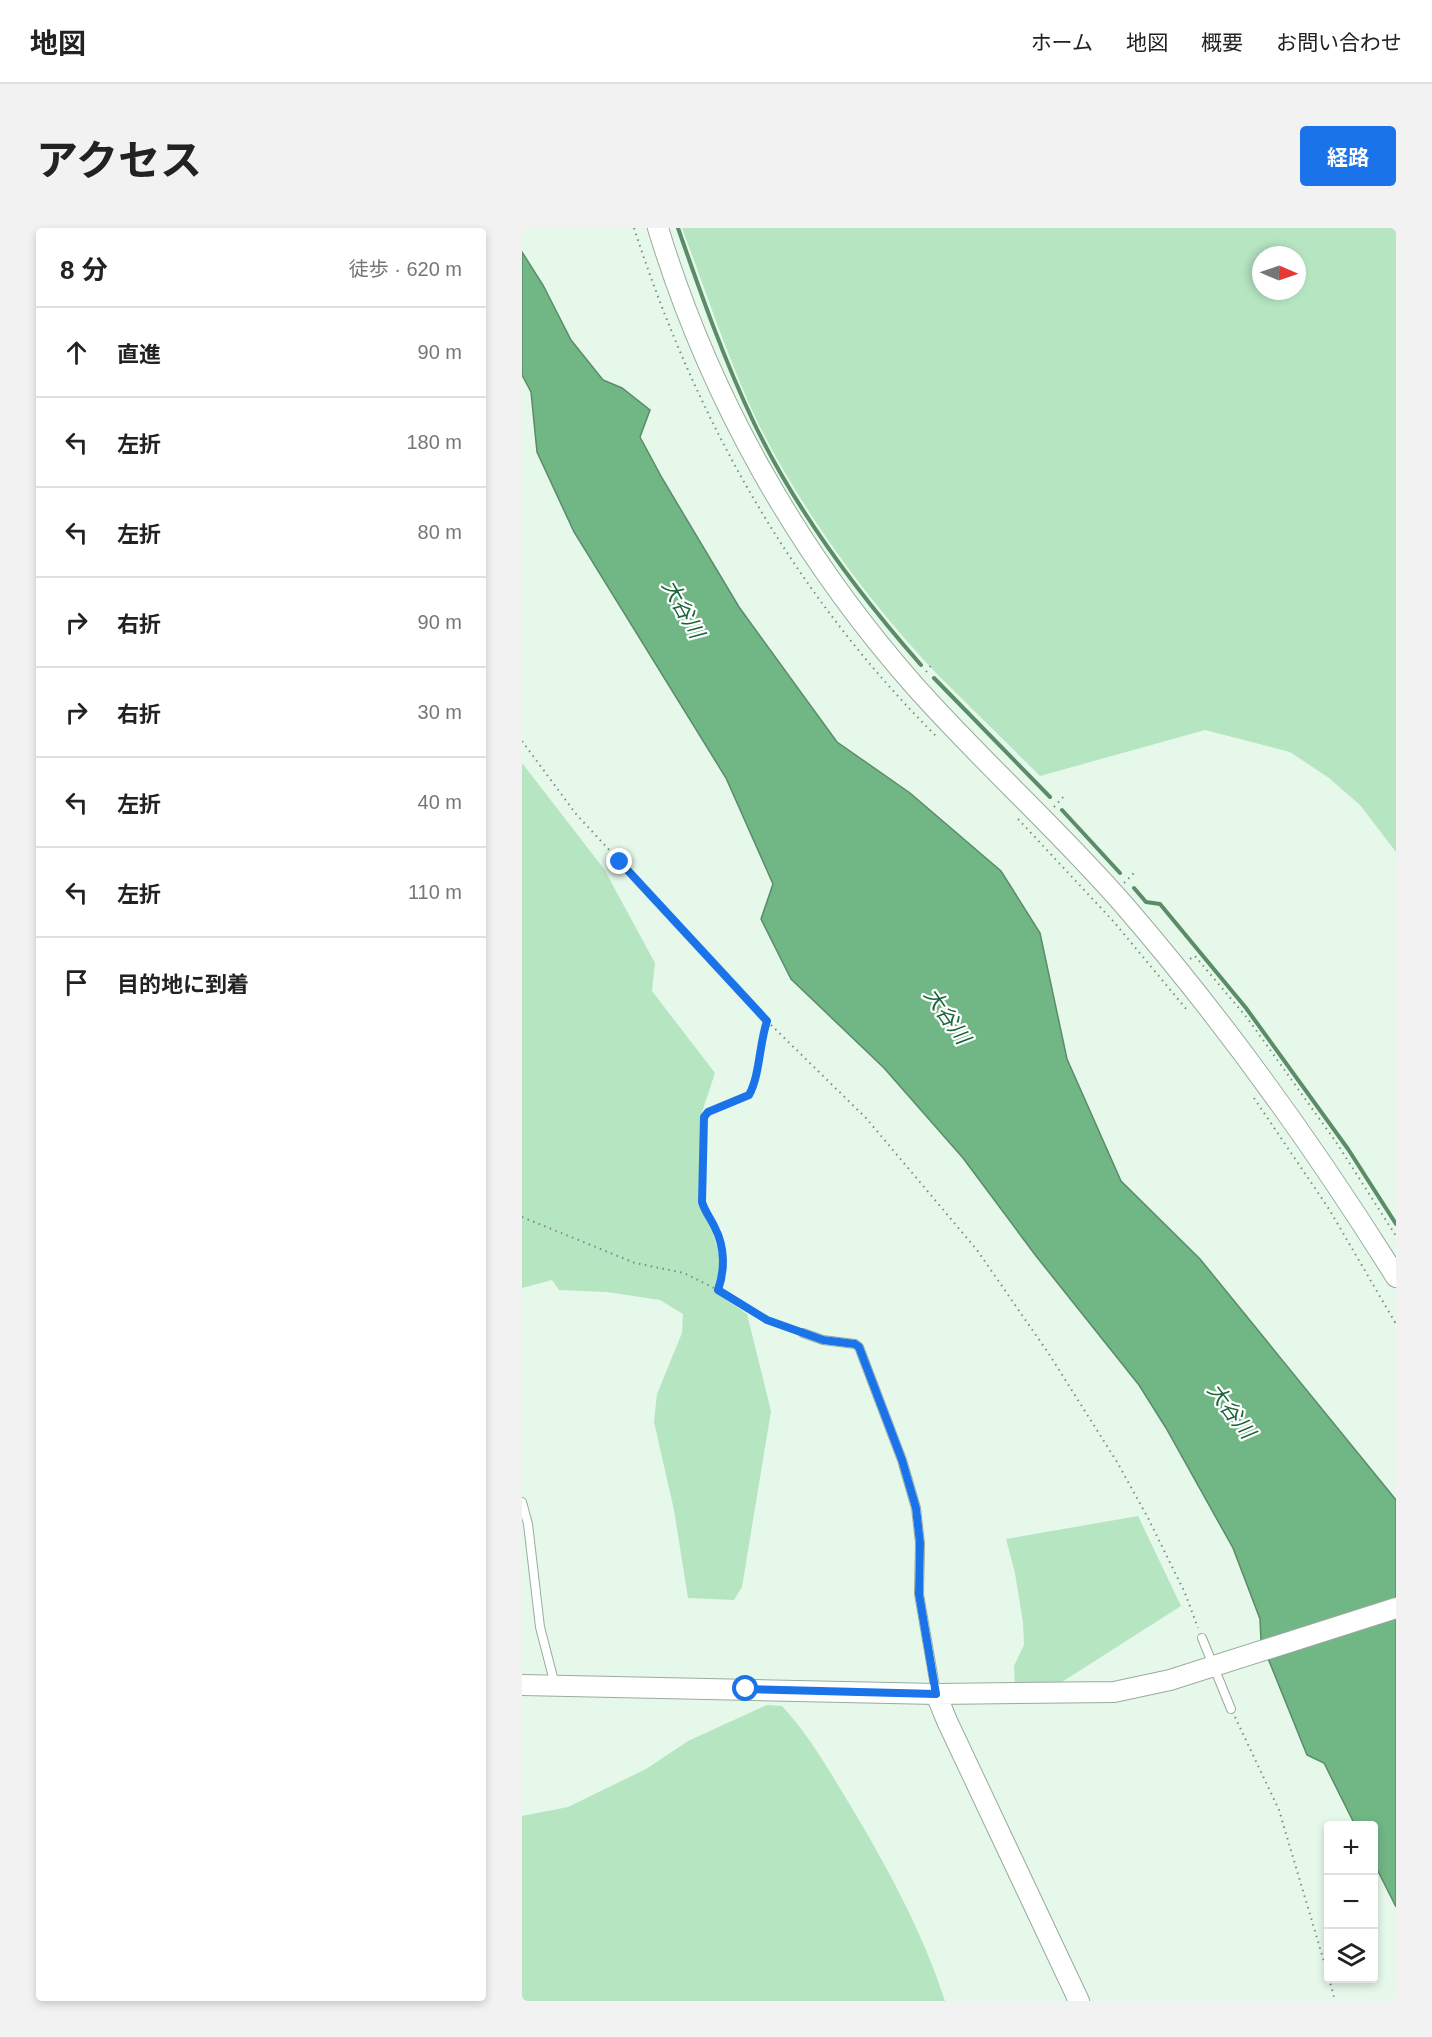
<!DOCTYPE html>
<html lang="ja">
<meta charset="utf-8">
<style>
:root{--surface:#fff;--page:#f2f2f2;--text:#222;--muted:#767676;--line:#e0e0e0;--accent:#1a73e8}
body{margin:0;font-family:Helvetica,"Noto Sans JP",sans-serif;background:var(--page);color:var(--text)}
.controls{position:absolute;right:18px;bottom:18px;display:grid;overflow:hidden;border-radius:6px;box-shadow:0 3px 9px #0003}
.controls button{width:54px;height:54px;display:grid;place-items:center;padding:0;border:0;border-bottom:2px solid var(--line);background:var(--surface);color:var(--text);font:30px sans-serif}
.compass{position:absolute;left:730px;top:18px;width:54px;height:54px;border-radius:50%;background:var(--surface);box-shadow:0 3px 9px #0003;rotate:92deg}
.stop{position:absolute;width:18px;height:18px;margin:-14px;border:4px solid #1a73e8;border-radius:50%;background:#fff}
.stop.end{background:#1a73e8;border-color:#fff;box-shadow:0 2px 6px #0008}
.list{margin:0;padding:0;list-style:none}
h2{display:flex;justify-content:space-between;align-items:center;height:78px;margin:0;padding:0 24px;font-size:26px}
h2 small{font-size:20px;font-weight:400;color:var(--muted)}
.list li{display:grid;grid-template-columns:39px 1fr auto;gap:18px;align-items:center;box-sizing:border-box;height:90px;padding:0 24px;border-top:2px solid var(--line)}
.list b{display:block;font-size:22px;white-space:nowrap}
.list em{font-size:20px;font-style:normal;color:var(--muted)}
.icon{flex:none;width:33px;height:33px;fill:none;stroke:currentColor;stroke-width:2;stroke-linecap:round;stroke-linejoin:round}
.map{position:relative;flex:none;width:874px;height:1773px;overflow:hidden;border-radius:6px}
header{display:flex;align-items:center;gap:36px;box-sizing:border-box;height:84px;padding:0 30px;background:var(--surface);border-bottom:2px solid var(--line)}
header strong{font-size:28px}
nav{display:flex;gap:33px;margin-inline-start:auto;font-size:21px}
.intro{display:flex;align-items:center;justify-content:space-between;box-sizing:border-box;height:144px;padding:0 36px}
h1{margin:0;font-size:42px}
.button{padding:15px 27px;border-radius:6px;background:var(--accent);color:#fff;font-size:21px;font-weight:700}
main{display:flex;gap:36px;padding:0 36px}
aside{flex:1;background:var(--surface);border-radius:6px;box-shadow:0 3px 9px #0003}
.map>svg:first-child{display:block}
.green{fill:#b6e5c2;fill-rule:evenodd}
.water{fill:#71b685;stroke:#5a8c68;stroke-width:1.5}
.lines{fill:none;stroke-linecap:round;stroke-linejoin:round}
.stream{stroke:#5a8c68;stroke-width:4}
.lane-casing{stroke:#9aab9e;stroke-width:10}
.secondary-casing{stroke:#9aab9e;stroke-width:22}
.path{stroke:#7f8b82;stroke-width:2;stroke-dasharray:1.5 4.5;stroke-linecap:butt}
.lane{stroke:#fff;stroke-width:8}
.secondary{stroke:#fff;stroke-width:20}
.route{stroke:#1a73e8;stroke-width:8}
.labels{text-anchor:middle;stroke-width:4.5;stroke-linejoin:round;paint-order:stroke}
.water-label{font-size:21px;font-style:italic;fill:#186538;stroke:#fff}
</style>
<header>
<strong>地図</strong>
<nav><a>ホーム</a><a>地図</a><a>概要</a><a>お問い合わせ</a></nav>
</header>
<div class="intro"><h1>アクセス</h1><a class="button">経路</a></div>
<main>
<aside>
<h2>8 分<small>徒歩 · 620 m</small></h2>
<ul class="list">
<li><svg class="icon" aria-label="ahead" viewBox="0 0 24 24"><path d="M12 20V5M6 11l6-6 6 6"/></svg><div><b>直進</b></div><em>90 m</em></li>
<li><svg class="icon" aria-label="left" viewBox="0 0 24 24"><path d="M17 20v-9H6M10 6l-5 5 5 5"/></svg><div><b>左折</b></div><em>180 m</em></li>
<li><svg class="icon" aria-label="left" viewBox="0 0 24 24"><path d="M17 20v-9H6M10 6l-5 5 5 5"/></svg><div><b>左折</b></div><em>80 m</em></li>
<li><svg class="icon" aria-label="right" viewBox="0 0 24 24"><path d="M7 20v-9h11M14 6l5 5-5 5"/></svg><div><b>右折</b></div><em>90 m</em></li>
<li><svg class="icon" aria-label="right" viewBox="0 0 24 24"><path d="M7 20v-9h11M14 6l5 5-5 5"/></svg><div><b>右折</b></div><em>30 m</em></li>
<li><svg class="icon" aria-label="left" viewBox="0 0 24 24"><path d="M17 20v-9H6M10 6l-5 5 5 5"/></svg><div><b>左折</b></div><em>40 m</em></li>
<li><svg class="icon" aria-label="left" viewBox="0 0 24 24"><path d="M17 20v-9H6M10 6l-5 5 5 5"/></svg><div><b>左折</b></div><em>110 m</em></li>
<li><svg class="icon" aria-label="arrive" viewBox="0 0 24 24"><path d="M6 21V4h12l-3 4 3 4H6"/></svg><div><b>目的地に到着</b></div></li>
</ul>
</aside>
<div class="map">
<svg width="874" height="1773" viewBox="0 0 874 1773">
<rect width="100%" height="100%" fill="#e5f8ea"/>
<path class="green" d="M 160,0 L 874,0 L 874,624 L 838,577 L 807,550 L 768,524 L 683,502 L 518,548 C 485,515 451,482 418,449 C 348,376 284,289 238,199 C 207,135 185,66 160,0 ZM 739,27 L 775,27 L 775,63 L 739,63 Z
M 0,535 L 82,641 L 133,735 L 130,763 L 193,845 L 179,887 L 176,976 L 190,1003 L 197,1025 L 197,1047 L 193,1064 L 225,1086 L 249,1183 L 220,1359 L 212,1372 L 166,1370 L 152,1282 L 132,1194 L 135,1166 L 160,1105 L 161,1086 L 138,1072 L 85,1064 L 37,1062 L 30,1052 L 0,1060 Z
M 616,1288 L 659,1378 L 532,1459 L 493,1459 L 492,1438 L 502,1417 L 501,1395 L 493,1345 L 484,1311 Z
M 245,1477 L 260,1478 C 286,1506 305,1539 325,1572 C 363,1635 400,1702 423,1773 L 0,1773 L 0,1588 L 46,1579 L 124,1541 L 166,1513 Z"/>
<path class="water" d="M 0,24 L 21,57 L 49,112 L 81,152 L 100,160 L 128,182 L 118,209 L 140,250 L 217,379 L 315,514 L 388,565 L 479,643 L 518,705 L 545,831 L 599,953 L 678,1031 L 874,1272 L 874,1679 L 852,1635 L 852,1598 L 833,1597 L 802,1535 L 785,1527 L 739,1413 L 738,1391 L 711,1320 L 644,1200 L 617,1157 L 514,1028 L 441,930 L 362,840 L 269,751 L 239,691 L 251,656 L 204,550 L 52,304 L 15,224 L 9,164 L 0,147 Z"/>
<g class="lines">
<path class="stream" d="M 156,0 C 179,66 202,132 232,195 C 275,284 334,363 399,437
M 412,450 L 528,569
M 540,582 L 598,645
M 612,660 L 624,674 L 638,676 L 724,780 L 826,921 L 874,996"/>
<g class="lane-casing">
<path id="lane" d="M 281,1105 L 301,1112 L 333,1116 L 337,1119 L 380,1232 L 394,1280 L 398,1315 L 397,1366 L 414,1464
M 0,1274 L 6,1296 L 18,1399 L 33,1457
M 680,1410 L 709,1481"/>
</g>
<g class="secondary-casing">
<path id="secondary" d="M 136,0 C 187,168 275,324 391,456 C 458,532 535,600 602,677 C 703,794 792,918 874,1049
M 0,1457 L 414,1466 L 592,1464 L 648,1452 L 874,1380
M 414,1466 L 425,1493 L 557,1773"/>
</g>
<path class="path" d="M 112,0 C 174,192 272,367 416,510
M 404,444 L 410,436
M 0,513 L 54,586 L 245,793 L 344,890 L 455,1022 L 527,1126 L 595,1234 L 626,1290 L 663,1365 L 676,1400
M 532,579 L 544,566
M 496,591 L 592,694 L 665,782
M 602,655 L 614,643
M 668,731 L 673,728 L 726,791 L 814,914 L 874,1008
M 732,870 L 807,981 L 874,1096
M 0,989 L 113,1035 L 162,1045 L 196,1062 L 245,1092 L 273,1103
M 196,1062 C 203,1042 203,1019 193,1000 C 189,991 183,983 180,974 L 182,889 L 186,884 L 227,867 C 238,847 237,817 245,793
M 713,1489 L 757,1582 L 806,1747
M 807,1750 L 813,1773"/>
<use href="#lane" class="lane"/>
<use href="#secondary" class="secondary"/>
</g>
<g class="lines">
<path class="route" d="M 98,634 L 245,793 C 237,817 238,847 227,867 L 186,884 L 182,889 L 180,974 C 183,984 189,991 193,1000 C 203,1019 203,1042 196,1062 L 245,1092 L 301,1112 L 333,1116 L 337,1119 L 380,1232 L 394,1280 L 398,1315 L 397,1366 L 414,1466 L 224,1461"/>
</g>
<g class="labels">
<g class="water-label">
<text transform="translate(161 381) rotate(61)" y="7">大谷川</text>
<text transform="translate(425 788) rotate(55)" y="7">大谷川</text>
<text transform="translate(709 1183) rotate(53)" y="7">大谷川</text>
</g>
</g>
</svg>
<div class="controls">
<button>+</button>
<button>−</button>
<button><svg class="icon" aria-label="layers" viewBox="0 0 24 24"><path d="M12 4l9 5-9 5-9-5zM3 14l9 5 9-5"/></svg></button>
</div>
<svg class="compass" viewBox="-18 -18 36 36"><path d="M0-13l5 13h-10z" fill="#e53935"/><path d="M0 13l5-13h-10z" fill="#767676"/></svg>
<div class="stop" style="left:224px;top:1461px"></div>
<div class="stop end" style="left:98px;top:634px"></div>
</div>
</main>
